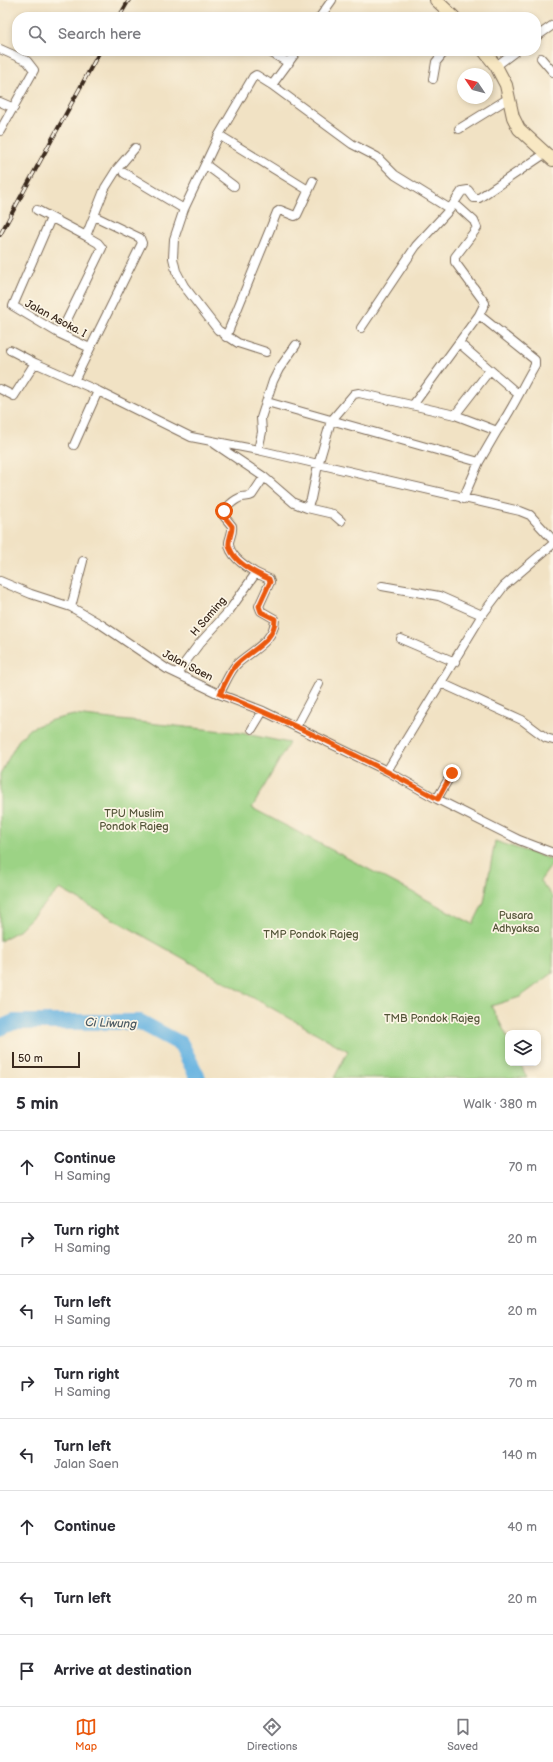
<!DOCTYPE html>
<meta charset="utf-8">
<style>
:root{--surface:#fff;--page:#f7f7f7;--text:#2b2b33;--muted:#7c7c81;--line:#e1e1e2;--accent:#ea580c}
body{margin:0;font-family:"Balsamiq Sans",sans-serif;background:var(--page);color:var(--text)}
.controls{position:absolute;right:12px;bottom:12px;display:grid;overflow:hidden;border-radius:8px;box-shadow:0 2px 6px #0003}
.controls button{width:36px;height:36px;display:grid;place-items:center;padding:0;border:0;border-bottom:1px solid var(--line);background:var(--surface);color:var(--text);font:20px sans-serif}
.compass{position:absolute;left:457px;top:68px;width:36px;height:36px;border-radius:50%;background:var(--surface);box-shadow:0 2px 6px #0003;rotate:305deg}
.scale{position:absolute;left:12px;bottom:10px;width:68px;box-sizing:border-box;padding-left:4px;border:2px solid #3b2a1e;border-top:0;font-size:11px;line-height:14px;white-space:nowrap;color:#3b2a1e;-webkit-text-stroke:3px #fcf5e5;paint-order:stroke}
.stop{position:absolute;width:12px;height:12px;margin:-9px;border:3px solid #ea580c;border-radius:50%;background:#fff}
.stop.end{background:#ea580c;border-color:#fff;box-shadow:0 1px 4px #0008}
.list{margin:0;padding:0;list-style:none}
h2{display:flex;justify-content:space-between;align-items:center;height:52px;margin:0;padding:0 16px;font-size:17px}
h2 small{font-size:13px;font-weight:400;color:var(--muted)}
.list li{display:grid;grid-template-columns:26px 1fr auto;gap:12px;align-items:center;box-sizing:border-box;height:72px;padding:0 16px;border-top:1px solid var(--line)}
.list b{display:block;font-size:15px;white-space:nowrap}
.list p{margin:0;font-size:13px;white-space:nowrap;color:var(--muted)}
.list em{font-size:13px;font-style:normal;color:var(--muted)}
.icon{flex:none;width:22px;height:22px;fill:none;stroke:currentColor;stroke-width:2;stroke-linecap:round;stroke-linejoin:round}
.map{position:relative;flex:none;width:553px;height:1078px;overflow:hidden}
.search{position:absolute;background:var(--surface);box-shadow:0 2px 6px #0003;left:12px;right:12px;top:12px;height:44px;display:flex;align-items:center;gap:10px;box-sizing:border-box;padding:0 14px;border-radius:16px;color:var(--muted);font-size:15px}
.sheet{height:628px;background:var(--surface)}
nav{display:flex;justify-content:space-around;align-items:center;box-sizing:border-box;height:56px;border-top:1px solid var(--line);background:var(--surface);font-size:11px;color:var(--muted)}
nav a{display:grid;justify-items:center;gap:2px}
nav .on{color:var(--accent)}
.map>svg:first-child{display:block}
.green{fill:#9cd385;stroke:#6c7e52}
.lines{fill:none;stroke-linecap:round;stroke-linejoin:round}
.river{stroke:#68b4e1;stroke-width:16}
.street-casing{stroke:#7b6a58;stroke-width:10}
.secondary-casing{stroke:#7b6a58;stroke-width:14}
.street{stroke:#fff;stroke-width:8}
.secondary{stroke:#f8e8c3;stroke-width:12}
.rail-casing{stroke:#3b2a1e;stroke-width:4}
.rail{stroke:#fcf5e5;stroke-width:2.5;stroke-dasharray:8;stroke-linecap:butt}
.route{stroke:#ea580c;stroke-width:5}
.labels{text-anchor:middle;stroke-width:3.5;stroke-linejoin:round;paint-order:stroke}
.street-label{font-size:11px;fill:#3b2a1e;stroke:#fcf5e5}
.park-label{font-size:11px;fill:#535438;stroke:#fcf5e5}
.water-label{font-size:12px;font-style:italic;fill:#4b5a62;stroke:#fcf5e5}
</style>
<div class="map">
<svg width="553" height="1078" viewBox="0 0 553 1078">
<rect width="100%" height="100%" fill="#fcf5e5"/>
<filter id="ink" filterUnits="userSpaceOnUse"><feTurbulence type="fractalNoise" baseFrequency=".025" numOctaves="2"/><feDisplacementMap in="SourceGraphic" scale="8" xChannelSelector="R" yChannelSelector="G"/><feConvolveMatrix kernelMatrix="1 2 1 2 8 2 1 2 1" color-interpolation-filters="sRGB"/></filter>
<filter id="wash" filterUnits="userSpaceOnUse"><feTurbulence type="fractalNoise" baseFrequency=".012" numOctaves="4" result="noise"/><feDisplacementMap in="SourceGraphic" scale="16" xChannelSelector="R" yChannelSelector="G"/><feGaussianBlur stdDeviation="0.9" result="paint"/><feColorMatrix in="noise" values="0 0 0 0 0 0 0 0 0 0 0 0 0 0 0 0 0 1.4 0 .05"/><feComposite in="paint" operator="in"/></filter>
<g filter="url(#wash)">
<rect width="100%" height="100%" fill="#f1e2c4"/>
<path class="green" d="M 74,715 L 241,733 L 289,743 L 252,808 L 473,924 L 484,902 L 495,841 L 553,860 L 553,863 L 540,881 L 553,897 L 553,973 L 520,997 L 491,1006 L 508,1038 L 508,1063 L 520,1063 L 527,1078 L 334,1078 L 348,1051 L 60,889 L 18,931 L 0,941 L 0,774 L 18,741 L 29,729 L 52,720 Z"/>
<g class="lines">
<path class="river" d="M 0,1028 L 14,1022 L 140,1022 L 181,1044 L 198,1078"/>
</g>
</g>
<g filter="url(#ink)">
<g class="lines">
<g class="street-casing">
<path id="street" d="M 320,17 L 332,0
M 536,37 L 553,25
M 0,49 L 27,61 L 34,70 L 0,131
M 268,51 L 289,63
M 541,58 L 553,72
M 496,66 L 516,51
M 433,79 L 436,62 L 445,51
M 272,85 L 352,144 L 377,157 L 395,175 L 450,209
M 0,102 L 14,108
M 459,129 L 509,98
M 219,135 L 308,190
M 206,165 L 234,186
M 124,173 L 184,209
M 37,210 L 86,236
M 51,218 L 13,306 L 60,334 L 90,348
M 361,328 L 416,246 L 450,209 L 462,191 L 468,190 L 474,198 L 479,198 L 546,153
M 60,334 L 102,248 L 98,243 L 86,236 L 105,188 L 117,169 L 135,148
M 226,337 L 277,212 L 280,210 L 295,216 L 297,215 L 313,181
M 459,343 L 518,394
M 10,350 L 35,363
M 266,352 L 238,343 L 218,330 L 184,286 L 176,271 L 173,258 L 174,239 L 184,209 L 219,135 L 253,77 L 256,75 L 272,85 L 297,51
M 74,381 L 142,243 L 140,238 L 94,216
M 0,389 L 14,396 L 35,363 L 98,391 L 191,437 L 258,450 L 520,511 L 530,515 L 553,540
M 267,402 L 479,462
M 413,405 L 479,315 L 485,303 L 455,262 L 455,257 L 477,228 L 474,221 L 454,203
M 455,415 L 490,370
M 215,444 L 264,477 L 294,503 L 307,508 L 311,499 L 318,465 L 331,421 L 354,394 L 359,393 L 455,415 L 497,431 C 512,410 522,387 535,365 L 535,360 L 479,315
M 74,445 L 98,391
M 258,450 L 262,432 L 261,418 L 273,381 L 279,369 L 296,345
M 463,499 L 479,462 L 497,431
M 307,508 L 333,514 L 341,521
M 83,561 L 71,607 L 102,625 L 167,669 L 219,694 L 263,711 L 387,771 L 437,799 L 519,840 L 553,853
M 0,581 L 31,594 L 71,607
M 382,586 L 439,596 L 482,615
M 401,639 L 455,662
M 177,673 L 199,644 L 229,611 L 256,573 C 247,567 228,556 229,542 C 230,537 233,532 232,526 L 223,515 C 224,508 235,499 242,497 C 246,496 249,497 252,495 L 264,477
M 441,683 L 522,720 L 546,738 L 553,740
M 219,694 C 225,685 229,672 237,664 C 251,651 275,641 275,619 L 261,611 L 259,606 L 270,582 L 269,579 L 256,573
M 296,727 L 319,684
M 252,729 L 263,711
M 387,771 L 482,615 L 504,586 L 553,544
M 437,799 L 452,773"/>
</g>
<g class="secondary-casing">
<path id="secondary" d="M 436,0 L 454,17
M 484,51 L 496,66 L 506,85 L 513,117 L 519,129 L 553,160"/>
</g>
<use href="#street" class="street"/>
<use href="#secondary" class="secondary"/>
<g class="rail-casing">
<path id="rail" d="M 119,17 L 129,0
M 0,235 L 100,51"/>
</g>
<use href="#rail" class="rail"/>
</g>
</g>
<g class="lines" filter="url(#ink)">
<path class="route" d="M 224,511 L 223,515 L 232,526 C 233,532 228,539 229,545 C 232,562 255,573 269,579 L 270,582 L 259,606 L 261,612 L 275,619 C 275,643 248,651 235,666 C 229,674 224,685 220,694 C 295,723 367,760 438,799 L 452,773"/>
</g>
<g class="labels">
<g class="street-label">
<text transform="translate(56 318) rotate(28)" y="4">Jalan Asoka. I</text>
<text transform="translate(208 616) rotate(-49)" y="4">H Saming</text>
<text transform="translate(188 665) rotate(27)" y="4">Jalan Saen</text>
</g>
<g class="park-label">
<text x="134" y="817">TPU Muslim<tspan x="134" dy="13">Pondok Rajeg</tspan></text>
<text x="516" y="919">Pusara<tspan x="516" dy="13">Adhyaksa</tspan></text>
<text x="311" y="938">TMP Pondok Rajeg</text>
<text x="432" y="1022">TMB Pondok Rajeg</text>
</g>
<g class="water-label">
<text transform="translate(111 1023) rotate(2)" y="4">Ci Liwung</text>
</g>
</g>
</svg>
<div class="controls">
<button><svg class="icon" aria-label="layers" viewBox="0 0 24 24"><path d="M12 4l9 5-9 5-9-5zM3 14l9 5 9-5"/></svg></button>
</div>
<svg class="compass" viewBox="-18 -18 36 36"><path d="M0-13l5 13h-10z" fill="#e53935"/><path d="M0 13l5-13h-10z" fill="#7c7c81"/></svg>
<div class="scale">50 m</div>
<div class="stop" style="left:224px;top:511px"></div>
<div class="stop end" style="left:452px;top:773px"></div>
<div class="search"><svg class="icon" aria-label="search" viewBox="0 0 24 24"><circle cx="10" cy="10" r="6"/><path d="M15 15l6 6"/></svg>Search here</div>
</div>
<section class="sheet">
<h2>5 min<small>Walk · 380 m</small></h2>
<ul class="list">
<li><svg class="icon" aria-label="ahead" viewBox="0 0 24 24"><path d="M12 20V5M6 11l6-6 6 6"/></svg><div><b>Continue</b><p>H Saming</p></div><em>70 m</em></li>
<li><svg class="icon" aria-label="right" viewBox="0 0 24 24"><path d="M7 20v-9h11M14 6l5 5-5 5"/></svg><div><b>Turn right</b><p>H Saming</p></div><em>20 m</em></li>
<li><svg class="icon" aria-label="left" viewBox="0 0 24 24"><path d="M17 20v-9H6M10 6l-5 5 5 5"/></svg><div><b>Turn left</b><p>H Saming</p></div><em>20 m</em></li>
<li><svg class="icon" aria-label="right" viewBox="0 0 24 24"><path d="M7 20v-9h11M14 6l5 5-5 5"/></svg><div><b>Turn right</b><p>H Saming</p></div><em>70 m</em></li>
<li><svg class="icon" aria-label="left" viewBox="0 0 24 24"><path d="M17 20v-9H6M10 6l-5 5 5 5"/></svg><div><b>Turn left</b><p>Jalan Saen</p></div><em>140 m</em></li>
<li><svg class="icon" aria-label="ahead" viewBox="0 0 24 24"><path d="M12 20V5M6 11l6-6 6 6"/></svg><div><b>Continue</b></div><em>40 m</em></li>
<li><svg class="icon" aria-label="left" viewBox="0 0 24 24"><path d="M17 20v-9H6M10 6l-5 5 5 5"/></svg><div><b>Turn left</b></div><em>20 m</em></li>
<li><svg class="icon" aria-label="arrive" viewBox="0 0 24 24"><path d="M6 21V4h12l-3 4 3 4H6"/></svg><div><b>Arrive at destination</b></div></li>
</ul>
</section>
<nav>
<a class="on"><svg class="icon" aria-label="map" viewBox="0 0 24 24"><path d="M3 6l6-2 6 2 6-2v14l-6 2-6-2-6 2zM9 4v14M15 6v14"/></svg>Map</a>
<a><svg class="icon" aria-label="directions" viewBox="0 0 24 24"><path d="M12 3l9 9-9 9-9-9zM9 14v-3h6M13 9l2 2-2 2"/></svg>Directions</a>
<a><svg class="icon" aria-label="saved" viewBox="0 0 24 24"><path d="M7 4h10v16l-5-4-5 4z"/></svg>Saved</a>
</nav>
